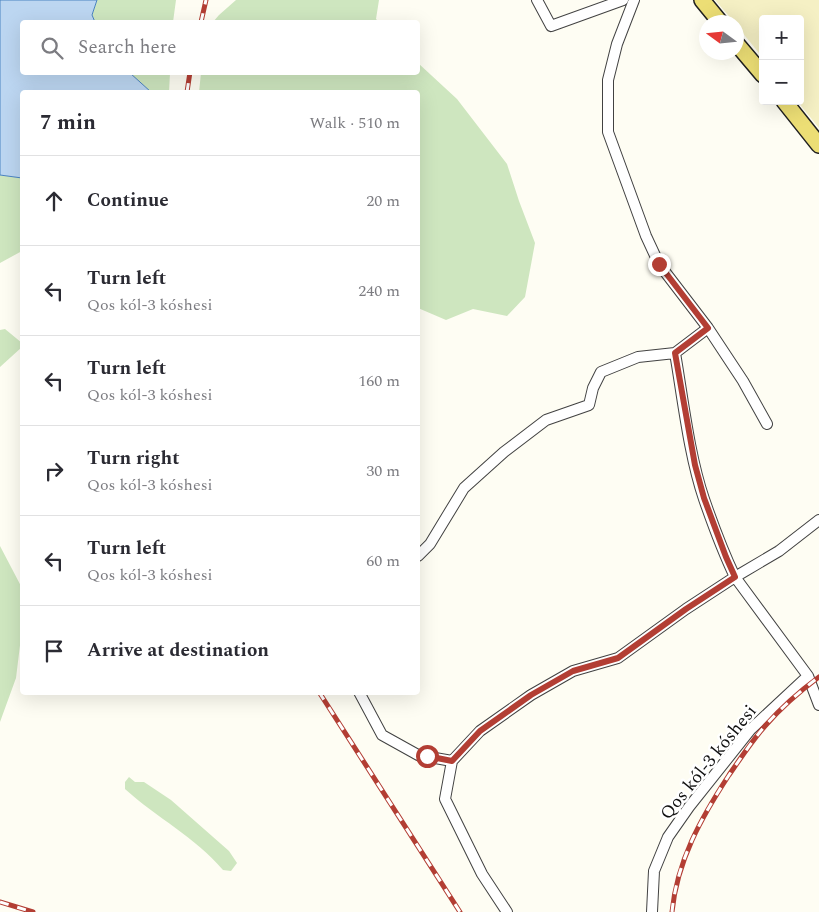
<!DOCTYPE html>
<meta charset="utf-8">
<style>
:root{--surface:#fff;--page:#f7f7f7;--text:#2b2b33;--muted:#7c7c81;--line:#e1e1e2}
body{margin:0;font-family:Spectral,serif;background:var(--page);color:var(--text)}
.controls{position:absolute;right:15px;top:15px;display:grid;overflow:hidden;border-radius:5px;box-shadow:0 5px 20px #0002}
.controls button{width:45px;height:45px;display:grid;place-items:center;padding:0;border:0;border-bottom:1px solid var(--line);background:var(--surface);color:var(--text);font:25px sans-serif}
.compass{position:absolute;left:699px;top:15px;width:45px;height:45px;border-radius:50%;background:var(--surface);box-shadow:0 5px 20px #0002;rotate:285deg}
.stop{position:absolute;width:15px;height:15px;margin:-11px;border:4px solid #b33e34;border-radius:50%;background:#fff}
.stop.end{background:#b33e34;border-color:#fff;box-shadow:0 1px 5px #0008}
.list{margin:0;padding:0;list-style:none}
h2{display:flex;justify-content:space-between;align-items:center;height:65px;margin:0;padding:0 20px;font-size:21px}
h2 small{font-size:16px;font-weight:400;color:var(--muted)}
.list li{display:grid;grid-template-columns:32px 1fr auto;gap:15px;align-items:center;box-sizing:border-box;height:90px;padding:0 20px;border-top:1px solid var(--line)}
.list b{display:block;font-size:19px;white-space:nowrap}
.list p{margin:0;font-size:16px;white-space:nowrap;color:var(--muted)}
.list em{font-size:16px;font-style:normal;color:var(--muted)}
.icon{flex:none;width:28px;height:28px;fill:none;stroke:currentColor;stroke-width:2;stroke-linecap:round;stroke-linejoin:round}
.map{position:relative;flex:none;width:819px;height:912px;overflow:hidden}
.search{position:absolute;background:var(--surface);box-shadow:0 5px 20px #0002;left:20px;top:20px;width:400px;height:55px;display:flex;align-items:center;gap:12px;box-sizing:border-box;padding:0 18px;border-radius:5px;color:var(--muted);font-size:19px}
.panel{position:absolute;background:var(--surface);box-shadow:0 5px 20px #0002;left:20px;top:90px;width:400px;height:605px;border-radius:5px}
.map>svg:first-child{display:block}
.green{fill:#cee6bf}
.sand{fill:#f5f0c4}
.water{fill:#bcd6f1;stroke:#4a83c1}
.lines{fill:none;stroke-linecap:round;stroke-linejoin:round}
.street-casing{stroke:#424242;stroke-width:12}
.primary-casing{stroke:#202020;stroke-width:18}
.street{stroke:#fff;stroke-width:10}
.primary{stroke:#ecde75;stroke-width:15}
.rail-casing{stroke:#b33e34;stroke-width:5}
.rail{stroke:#fff;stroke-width:3;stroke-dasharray:9;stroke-linecap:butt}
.route{stroke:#b33e34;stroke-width:6}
.labels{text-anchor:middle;stroke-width:5;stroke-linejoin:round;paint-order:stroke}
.street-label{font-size:18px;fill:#0f0f0f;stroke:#fff}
</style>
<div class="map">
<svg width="819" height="912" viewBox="0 0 819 912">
<rect width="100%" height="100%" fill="#fefdf3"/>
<path class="green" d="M 97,0 L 176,0 L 173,22 L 95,22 L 92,15 Z
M 236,0 L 379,0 L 376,19 L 379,22 L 213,22 L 219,15 Z
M 418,63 L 457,99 L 507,164 L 519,201 L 535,243 L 525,297 L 507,316 L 473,309 L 446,320 L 418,308 L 418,92 L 199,92 L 201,73 L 418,72 Z
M 130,73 L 170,73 L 169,92 L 151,92 Z
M 0,175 L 22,178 L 22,251 L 0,263 Z
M 5,329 L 22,343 L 22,347 L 0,367 L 0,330 Z
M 0,546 L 22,588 L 22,629 L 16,678 L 0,722 Z
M 129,777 L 135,782 L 144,782 L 171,800 L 229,851 L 237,863 L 231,871 L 223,870 C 195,837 157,818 125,789 L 125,782 Z"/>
<path class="sand" d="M 715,0 L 819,0 L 819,128 L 797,101 L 800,101 L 800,19 L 763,19 L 763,58 L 737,26 L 736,22 L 734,22 Z"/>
<path class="water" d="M 0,0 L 97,0 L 92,15 L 95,22 L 22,22 L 22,72 L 130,73 L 151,92 L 22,92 L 22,178 L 0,175 Z"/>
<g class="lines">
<g class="street-casing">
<path id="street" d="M 537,0 L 551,26 L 623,0
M 634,0 L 617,44 L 608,80 L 608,132 L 646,236 L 659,264 L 708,328 L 743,381 L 767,424
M 819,520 L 779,551 L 735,577 L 808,676 L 819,705
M 418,556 L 430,544 L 464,488 L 504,452 L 546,420 L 589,405 L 593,388 L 601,372 L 638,357 L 675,353 L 708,328
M 359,692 L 382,735 L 418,755 L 452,761
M 507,912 L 482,874 L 445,799 L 452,761 L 480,731 L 531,695 L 573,671 L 618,658 L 686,609 L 735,577 C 723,552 713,525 704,499 C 689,455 683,399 675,353
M 652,912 L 654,871 L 668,837 L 689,807 L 751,729 L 808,676"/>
</g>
<g class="primary-casing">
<path id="primary" d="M 702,0 L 720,22
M 736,43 L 763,75
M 784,101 L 819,145"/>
</g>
<use href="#street" class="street"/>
<use href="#primary" class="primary"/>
<g class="rail-casing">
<path id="rail" d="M 201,22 L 206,0
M 187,92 L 190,72
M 319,692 L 460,912
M 0,902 L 33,912
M 672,912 C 677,861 701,818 729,775 C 740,759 752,741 765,726 C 781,708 800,691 819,677"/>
</g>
<use href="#rail" class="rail"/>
</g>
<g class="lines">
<path class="route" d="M 427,756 L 452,761 L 480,731 L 531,695 L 573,671 L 618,658 L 686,609 L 735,577 L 726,557 L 704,498 L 695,465 L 675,353 L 708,328 L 659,264"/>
</g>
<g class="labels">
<g class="street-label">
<text transform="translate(708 762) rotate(-51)" y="6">Qos kól-3 kóshesi</text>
</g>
</g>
</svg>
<div class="controls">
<button>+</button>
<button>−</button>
</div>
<svg class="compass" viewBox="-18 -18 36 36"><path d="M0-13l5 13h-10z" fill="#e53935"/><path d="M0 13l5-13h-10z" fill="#7c7c81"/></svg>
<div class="stop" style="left:427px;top:756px"></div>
<div class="stop end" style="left:659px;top:264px"></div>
<div class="search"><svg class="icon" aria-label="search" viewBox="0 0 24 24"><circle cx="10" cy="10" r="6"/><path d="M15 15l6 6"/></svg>Search here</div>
<section class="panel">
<h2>7 min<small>Walk · 510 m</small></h2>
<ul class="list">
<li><svg class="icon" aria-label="ahead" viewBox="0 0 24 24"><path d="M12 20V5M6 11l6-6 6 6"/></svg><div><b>Continue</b></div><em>20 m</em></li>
<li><svg class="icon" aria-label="left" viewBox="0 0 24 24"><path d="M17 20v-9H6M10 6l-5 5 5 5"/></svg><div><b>Turn left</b><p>Qos kól-3 kóshesi</p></div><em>240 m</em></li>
<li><svg class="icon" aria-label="left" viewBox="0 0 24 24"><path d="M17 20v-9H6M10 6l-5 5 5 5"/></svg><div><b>Turn left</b><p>Qos kól-3 kóshesi</p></div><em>160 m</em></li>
<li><svg class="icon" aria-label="right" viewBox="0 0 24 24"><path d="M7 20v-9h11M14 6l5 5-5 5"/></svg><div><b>Turn right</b><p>Qos kól-3 kóshesi</p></div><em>30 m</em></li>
<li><svg class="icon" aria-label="left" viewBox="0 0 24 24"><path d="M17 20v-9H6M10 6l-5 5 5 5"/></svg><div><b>Turn left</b><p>Qos kól-3 kóshesi</p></div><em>60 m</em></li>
<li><svg class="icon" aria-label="arrive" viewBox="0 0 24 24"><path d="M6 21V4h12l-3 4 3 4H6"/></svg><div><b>Arrive at destination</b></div></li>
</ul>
</section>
</div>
